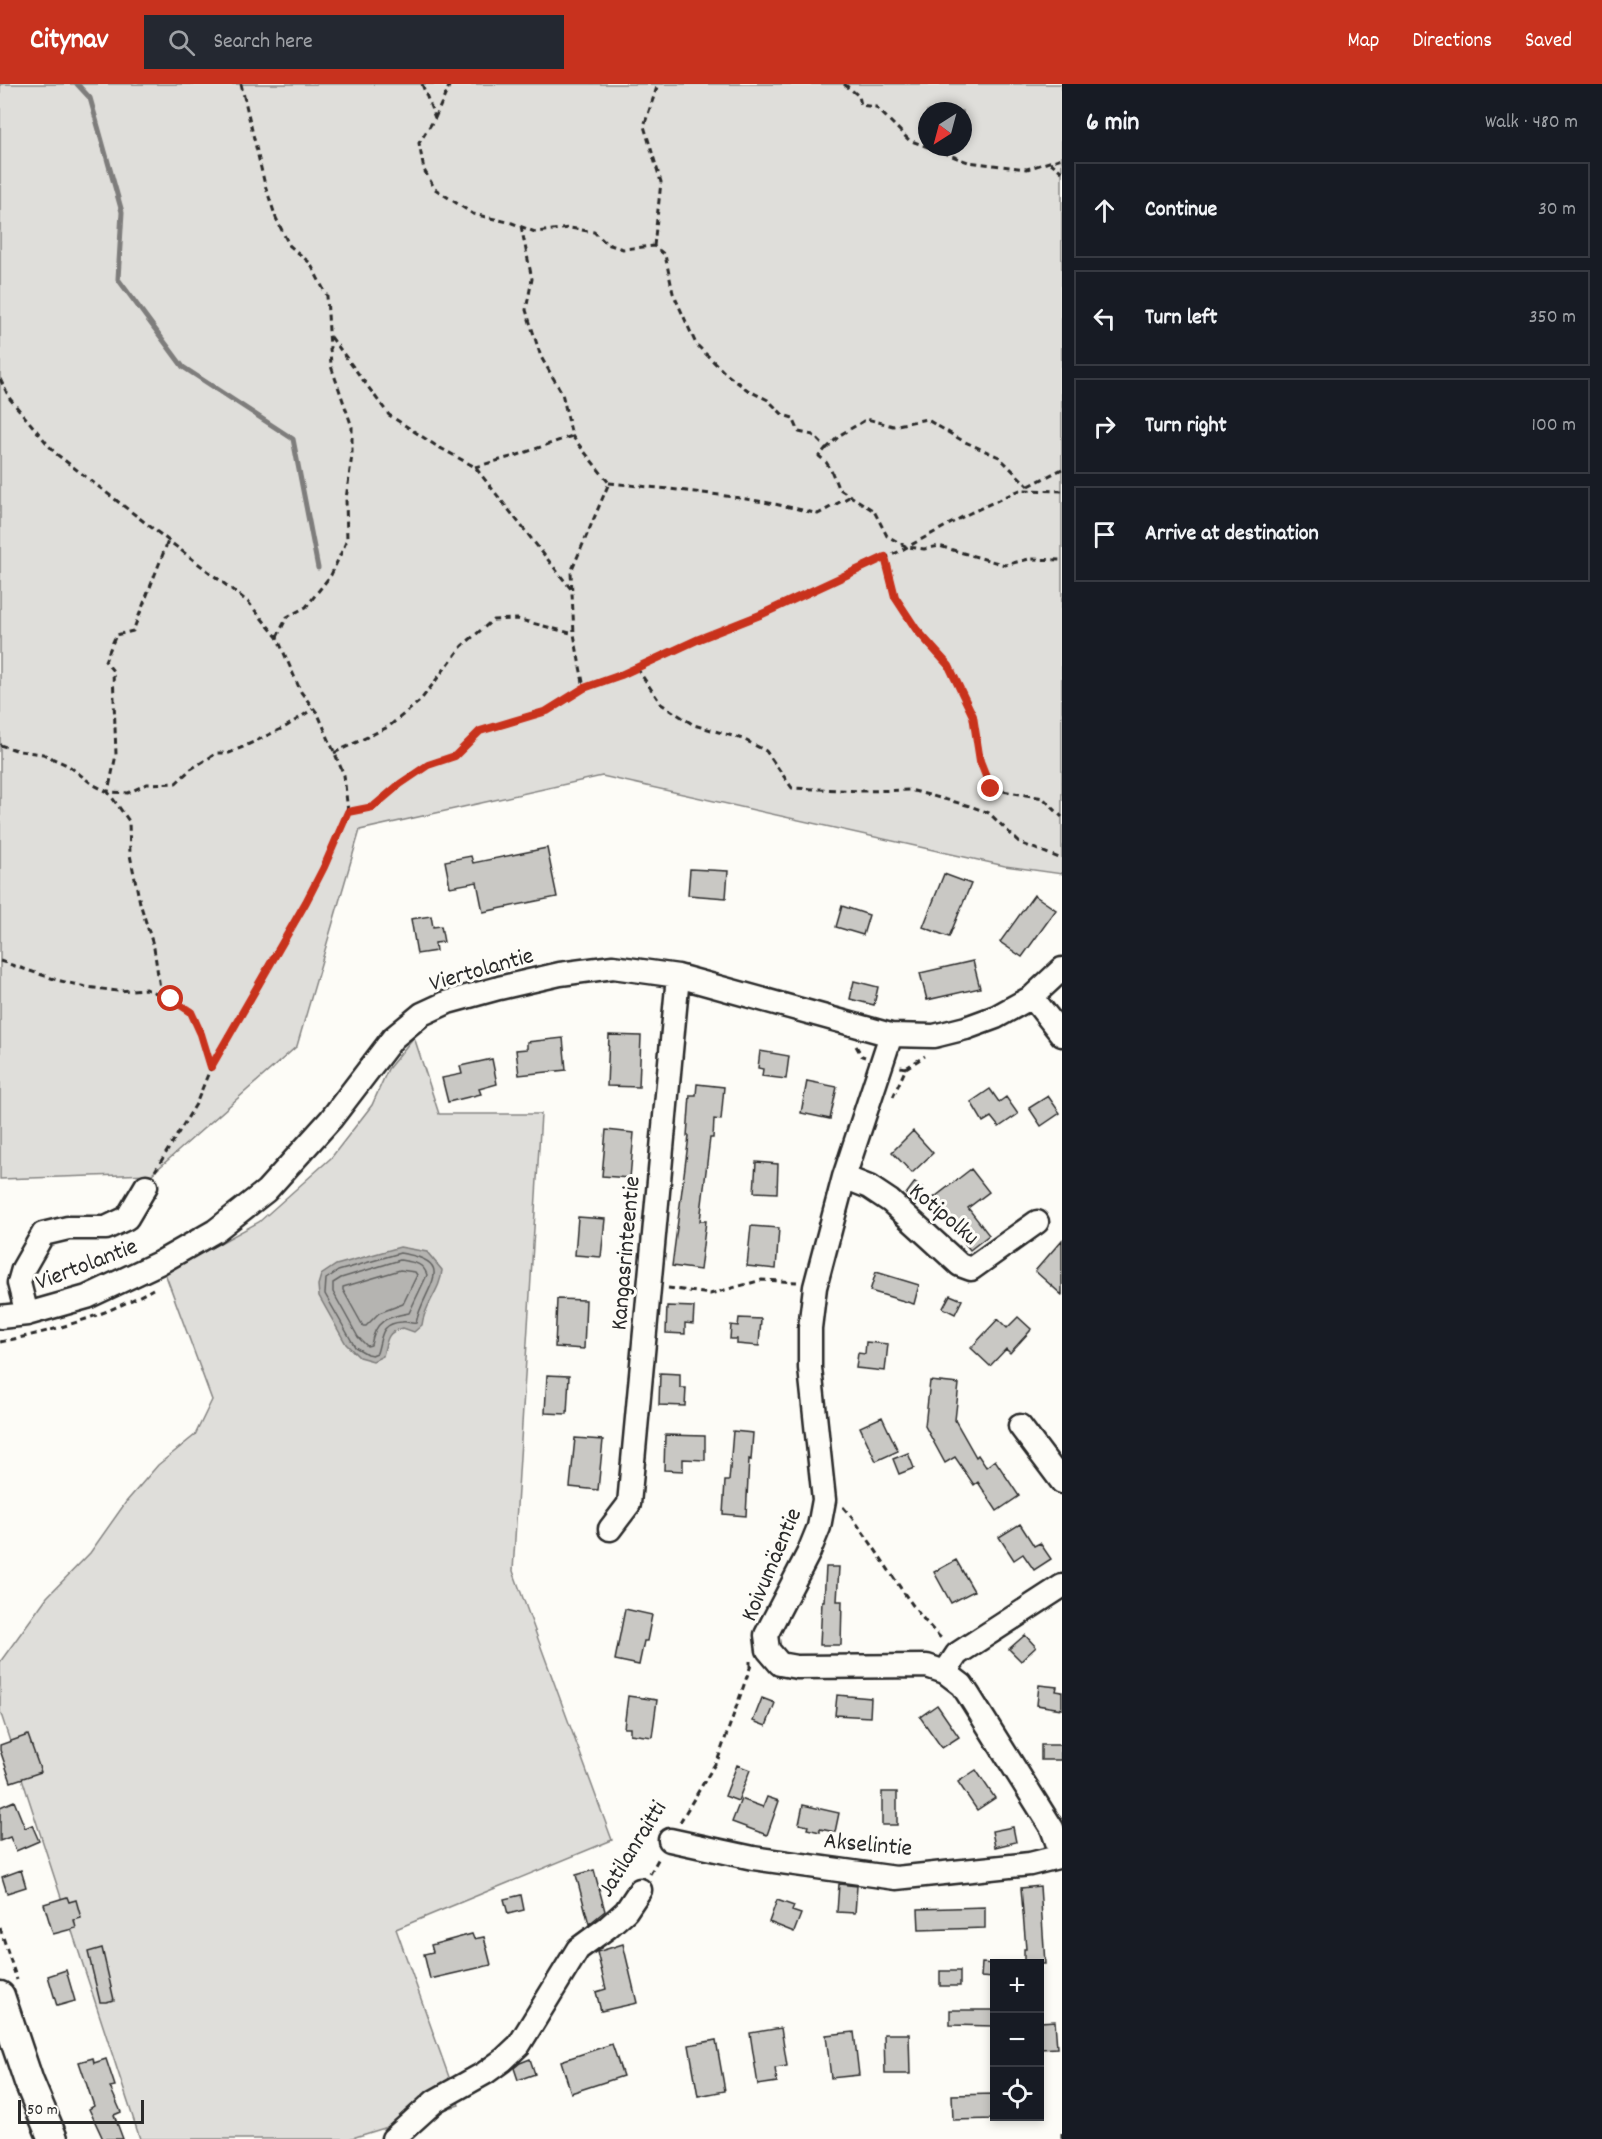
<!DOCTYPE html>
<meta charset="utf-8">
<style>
:root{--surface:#171b24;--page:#242831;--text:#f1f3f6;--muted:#9ea1a6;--line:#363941;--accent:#c8321e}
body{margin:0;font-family:Dekko,sans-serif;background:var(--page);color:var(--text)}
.controls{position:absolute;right:18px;bottom:18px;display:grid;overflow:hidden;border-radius:0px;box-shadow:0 3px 9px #0003}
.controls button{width:54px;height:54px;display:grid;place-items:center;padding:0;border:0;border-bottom:2px solid var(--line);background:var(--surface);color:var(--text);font:30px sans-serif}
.compass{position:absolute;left:918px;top:18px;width:54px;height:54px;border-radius:50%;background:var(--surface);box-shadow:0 3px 9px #0003;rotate:216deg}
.scale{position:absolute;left:18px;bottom:15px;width:126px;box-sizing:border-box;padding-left:6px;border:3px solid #2b2b2b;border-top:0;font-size:16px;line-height:21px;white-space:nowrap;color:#2b2b2b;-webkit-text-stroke:4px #fdfcf7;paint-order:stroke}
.stop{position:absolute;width:18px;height:18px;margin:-14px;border:4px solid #c8321e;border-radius:50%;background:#fff}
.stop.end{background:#c8321e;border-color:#fff;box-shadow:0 2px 6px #0008}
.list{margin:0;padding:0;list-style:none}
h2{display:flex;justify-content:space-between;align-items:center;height:78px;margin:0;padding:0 24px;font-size:26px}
h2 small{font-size:20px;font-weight:400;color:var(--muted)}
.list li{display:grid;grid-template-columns:39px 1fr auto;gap:18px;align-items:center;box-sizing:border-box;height:96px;margin:0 12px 12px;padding:0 12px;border:2px solid var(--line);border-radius:0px}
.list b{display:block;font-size:22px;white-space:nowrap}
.list em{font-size:20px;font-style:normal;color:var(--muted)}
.icon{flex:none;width:33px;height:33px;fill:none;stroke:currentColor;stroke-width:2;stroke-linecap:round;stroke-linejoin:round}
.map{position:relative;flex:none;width:1062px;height:2055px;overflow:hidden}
header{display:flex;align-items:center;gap:36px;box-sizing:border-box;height:84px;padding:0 30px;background:var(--accent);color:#fff}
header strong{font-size:28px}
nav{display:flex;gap:33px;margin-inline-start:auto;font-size:21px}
.search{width:420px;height:54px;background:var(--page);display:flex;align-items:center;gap:15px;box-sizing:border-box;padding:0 21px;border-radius:0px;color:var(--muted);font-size:22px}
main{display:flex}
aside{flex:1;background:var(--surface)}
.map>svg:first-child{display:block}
.green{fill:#dfdeda;stroke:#858482;stroke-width:1.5;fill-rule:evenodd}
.water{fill:#b5b4b1;stroke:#7e7d7b;stroke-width:1.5}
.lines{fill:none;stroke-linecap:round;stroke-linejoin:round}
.shore{stroke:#626261;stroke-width:1.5}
.stream{stroke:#7e7d7b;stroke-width:5}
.building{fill:#c9c8c4;stroke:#2b2b2b;stroke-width:1.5}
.minor-casing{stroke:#2b2b2b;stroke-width:27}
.major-casing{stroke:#2b2b2b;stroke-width:33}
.path{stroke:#2b2b2b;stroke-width:3;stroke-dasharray:6 4.5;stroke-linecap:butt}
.minor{stroke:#fdfcf7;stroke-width:22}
.major{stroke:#fdfcf7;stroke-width:28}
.route{stroke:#c8321e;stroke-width:8}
.labels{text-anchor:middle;stroke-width:6;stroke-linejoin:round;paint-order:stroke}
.street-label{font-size:24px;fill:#2b2b2b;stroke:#fdfcf7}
</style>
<header>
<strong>Citynav</strong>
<div class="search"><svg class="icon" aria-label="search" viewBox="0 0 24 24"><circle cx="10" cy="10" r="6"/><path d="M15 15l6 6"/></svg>Search here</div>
<nav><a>Map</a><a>Directions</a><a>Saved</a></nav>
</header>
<main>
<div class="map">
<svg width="1062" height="2055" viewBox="0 0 1062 2055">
<rect width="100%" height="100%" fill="#fdfcf7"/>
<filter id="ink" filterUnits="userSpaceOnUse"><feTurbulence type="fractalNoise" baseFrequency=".0167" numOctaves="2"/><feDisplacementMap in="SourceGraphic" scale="12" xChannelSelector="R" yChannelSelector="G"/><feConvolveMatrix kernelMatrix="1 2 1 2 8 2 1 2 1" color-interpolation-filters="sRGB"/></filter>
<g filter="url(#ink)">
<path class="green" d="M 0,0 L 1062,0 L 1062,790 L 1005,782 L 602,692 L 360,746 L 297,962 L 152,1090 L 0,1095 ZM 927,27 L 963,27 L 963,63 L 927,63 Z
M 414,953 L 439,1030 L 541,1030 L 513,1487 L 612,1756 L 396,1845 L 459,2021 L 349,2055 L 140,2055 L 0,1627 L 0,1578 L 47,1513 L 90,1469 L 126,1418 L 158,1381 L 195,1351 L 212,1316 L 165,1189 L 259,1138 L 331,1074 L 372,1021 L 388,985 Z"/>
<path class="water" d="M 400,1163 L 427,1168 L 442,1186 C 441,1206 424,1221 422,1241 L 414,1248 L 403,1244 C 386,1248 387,1256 383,1272 L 373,1277 L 359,1273 L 346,1260 L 319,1212 L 318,1201 L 321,1191 L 336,1181 Z"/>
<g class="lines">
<path class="shore" d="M 400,1169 C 461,1178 423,1203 416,1239 C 410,1240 408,1237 402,1238 C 380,1239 382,1253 377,1269 L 372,1271 L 367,1270 L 355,1263 L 325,1210 L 326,1195 L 338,1187 Z
M 400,1176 C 412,1178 423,1178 427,1191 L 409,1229 C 387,1233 375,1236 371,1261 L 367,1262 L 358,1253 L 333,1208 L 333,1199 L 341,1194 Z
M 400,1186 L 415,1188 L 417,1191 L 403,1220 L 379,1229 L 366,1242 L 363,1242 L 343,1206 L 343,1203 Z"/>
<path class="stream" d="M 77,0 L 90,14 L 122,128 L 118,195 L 183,283 L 293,355 L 318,484"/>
</g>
<path class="building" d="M 547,764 L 557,813 L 483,828 L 477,798 L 450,803 L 445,777 L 471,772 L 473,779 Z
M 690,785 L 728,787 L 726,814 L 688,811 Z
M 944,790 L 971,800 L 949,853 L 923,843 Z
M 1034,811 L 1056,826 L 1022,873 L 1000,858 Z
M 842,822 L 869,831 L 863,851 L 836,843 Z
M 431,832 L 433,843 L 441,842 L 444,858 L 435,859 L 436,867 L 417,870 L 411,835 Z
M 973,877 L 980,904 L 927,916 L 920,889 Z
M 854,897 L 878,903 L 874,921 L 850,915 Z
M 609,951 L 641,952 L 639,1003 L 607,1002 Z
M 563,954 L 566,986 L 519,991 L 516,966 L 527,965 L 527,958 Z
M 760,967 L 789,972 L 786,995 L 762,992 L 763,985 L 758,984 Z
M 492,975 L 497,1000 L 479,1005 L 481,1010 L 448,1018 L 442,994 L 462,990 L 460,982 Z
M 807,997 L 837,1003 L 830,1035 L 801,1029 Z
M 697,1000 L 724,1003 L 721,1036 L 714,1035 L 713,1054 L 710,1054 L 700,1137 L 706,1137 L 700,1186 L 672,1182 L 689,1052 L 687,1052 L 690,1011 L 696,1011 Z
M 990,1005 L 999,1018 L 1006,1013 L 1018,1030 L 999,1043 L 991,1033 L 983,1038 L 971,1018 Z
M 1048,1012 L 1060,1029 L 1041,1042 L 1029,1024 Z
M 606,1046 L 634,1049 L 630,1094 L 602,1092 Z
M 913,1047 L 933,1069 L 912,1089 L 892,1068 Z
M 756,1078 L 778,1080 L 777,1109 L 754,1108 Z
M 971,1085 L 989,1108 L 968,1124 L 989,1151 L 970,1166 L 931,1116 Z
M 915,1098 L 925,1106 L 916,1118 L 906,1110 Z
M 578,1133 L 605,1135 L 601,1173 L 575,1171 Z
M 751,1142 L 779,1144 L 776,1185 L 747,1182 Z
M 1062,1156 L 1062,1211 L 1035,1187 Z
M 876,1188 L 919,1201 L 914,1220 L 870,1207 Z
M 950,1211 L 962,1216 L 955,1230 L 943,1224 Z
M 557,1215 L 586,1216 L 584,1265 L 555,1263 Z
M 667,1222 L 694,1223 L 693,1240 L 685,1239 L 685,1250 L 666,1249 Z
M 1018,1233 L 1031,1245 L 1030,1247 L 1010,1269 L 1006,1265 L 990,1282 L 971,1264 L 998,1235 L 1007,1244 Z
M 739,1234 L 761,1235 L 759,1262 L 737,1260 L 737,1255 L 730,1255 L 731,1241 L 738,1242 Z
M 866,1258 L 888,1260 L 885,1287 L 856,1284 L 858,1269 L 865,1270 Z
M 660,1289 L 680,1290 L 680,1304 L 686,1304 L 685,1322 L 659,1321 Z
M 547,1291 L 569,1292 L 567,1330 L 545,1329 Z
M 930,1297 L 959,1300 L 955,1336 L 976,1373 L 978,1371 L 986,1383 L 995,1376 L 1019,1412 L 997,1427 L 978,1398 L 974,1401 L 955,1373 L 945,1379 L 925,1342 Z
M 882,1333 L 898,1367 L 876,1377 L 860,1343 Z
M 733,1347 L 753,1349 L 751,1376 L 749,1375 L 746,1432 L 723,1430 L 725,1397 L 729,1397 Z
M 665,1351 L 705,1352 L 705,1376 L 683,1375 L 683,1387 L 664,1386 Z
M 575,1354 L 603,1356 L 598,1406 L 570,1403 Z
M 908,1369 L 914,1384 L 899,1390 L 893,1375 Z
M 1020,1440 L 1034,1462 L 1040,1459 L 1051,1475 L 1034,1486 L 1023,1470 L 1014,1476 L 999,1453 Z
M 956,1476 L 974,1507 L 951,1519 L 934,1488 Z
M 826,1483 L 839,1483 L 837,1517 L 842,1517 L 841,1561 L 820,1561 L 822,1517 L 824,1517 Z
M 625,1525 L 652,1531 L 647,1557 L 644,1557 L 639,1581 L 615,1576 Z
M 1025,1551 L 1036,1563 L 1021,1577 L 1009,1565 Z
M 1039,1601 L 1057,1603 L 1056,1607 L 1062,1608 L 1062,1625 L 1037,1621 Z
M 837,1611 L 871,1614 L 870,1633 L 835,1631 Z
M 628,1612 L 657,1616 L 652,1653 L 630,1650 L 630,1644 L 624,1644 Z
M 762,1614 L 775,1619 L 766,1642 L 753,1637 Z
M 937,1621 L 959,1653 L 942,1664 L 920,1633 Z
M 28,1651 L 41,1688 L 11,1698 L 0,1666 L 0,1661 Z
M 1041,1661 L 1061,1661 L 1061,1676 L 1041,1676 Z
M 737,1681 L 750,1686 L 738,1717 L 725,1712 Z
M 976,1686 L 995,1714 L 977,1726 L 958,1698 Z
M 882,1708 L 897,1708 L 897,1741 L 882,1741 Z
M 767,1713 L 779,1717 L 767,1751 L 732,1738 L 741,1715 L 763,1723 Z
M 14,1717 L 25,1744 L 32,1741 L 39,1757 L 16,1767 L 10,1753 L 0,1757 L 0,1723 Z
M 803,1721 L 839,1729 L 835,1748 L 820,1745 L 820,1748 L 807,1745 L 808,1742 L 799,1740 Z
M 1013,1743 L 1016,1758 L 995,1763 L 992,1747 Z
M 21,1786 L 26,1803 L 7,1809 L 2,1793 Z
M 594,1786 L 605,1827 L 589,1840 L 576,1791 Z
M 839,1800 L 857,1802 L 855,1829 L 837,1828 Z
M 1040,1802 L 1045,1880 L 1024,1880 L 1024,1865 L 1026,1865 L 1021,1804 Z
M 521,1811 L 524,1826 L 508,1830 L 504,1815 Z
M 67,1813 L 69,1818 L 76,1816 L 81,1834 L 74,1836 L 76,1844 L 53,1850 L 44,1820 Z
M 777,1816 L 794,1822 L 792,1827 L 801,1830 L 794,1848 L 769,1838 Z
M 985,1823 L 985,1844 L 919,1846 L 918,1825 Z
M 472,1850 L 474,1855 L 484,1853 L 491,1881 L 430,1895 L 424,1870 L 433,1868 L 431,1861 Z
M 623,1860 L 637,1919 L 601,1927 L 596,1908 L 606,1905 L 597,1868 Z
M 102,1864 L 114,1916 L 106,1918 L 100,1918 L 88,1868 Z
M 982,1879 L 994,1880 L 994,1894 L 981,1893 Z
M 66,1886 L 75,1917 L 57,1922 L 48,1892 Z
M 940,1887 L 960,1887 L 960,1902 L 940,1902 Z
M 950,1926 L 994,1926 L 994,1942 L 950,1941 Z
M 1055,1937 L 1057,1964 L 1040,1965 L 1040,1938 Z
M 781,1944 L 787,1982 L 775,1984 L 777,1998 L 758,2001 L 750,1949 Z
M 854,1948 L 859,1991 L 831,1994 L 826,1951 Z
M 884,1950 L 909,1950 L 910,1990 L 885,1990 Z
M 716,1956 L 725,2007 L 698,2012 L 689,1961 Z
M 612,1960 L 623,1992 L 571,2009 L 561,1977 Z
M 93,1974 L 94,1979 L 106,1975 L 115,2002 L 110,2003 L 121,2028 L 114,2031 L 123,2055 L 103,2055 L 89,2025 L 94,2022 L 79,1978 Z
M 530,1975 L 535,1990 L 518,1996 L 514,1984 L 520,1979 Z
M 994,2010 L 994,2035 L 953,2036 L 952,2011 Z"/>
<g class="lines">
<g class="minor-casing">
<path id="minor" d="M 1032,913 L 1062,951
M 891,951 L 844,1093 L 815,1203 L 810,1244 L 810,1284 L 824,1416 L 819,1443 L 808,1470 L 766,1551 L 768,1566 L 780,1580 L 797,1583 L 927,1582 L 945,1588 L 962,1601 L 968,1610 L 1052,1744 L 1062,1772
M 844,1093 L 869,1103 L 890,1117 L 960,1181 L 971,1185 L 1037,1138
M 27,1230 L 19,1199 L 23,1185 L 43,1150 L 68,1144 L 106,1144 L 127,1134 L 146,1102
M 0,1233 L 27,1230 L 87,1213 L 159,1179 L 215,1147 L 266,1107 L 331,1035 L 393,954 L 422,930 L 448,918 L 499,904 L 560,890 L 613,883 L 678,892 L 891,951 L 934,952 L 966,944 L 996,933 L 1032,913 L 1062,885
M 1020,1342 L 1062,1398
M 610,1445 L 629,1420 L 678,892
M 945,1588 L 957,1570 L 1062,1502
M 670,1756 L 753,1774 L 896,1794 L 1030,1780 L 1062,1772
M 393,2055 L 435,2017 L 485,1989 L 503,1976 L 519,1961 L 578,1865 L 608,1843 L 626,1827 L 640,1806"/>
</g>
<g class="major-casing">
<path id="major" d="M 0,1912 L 29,1998 L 53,2055"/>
</g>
<path class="path" d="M 241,0 L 265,101 L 276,134 L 289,161 L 310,179 L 327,212 L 331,282 L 352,343 L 352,371 L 346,415 L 347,456 L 331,491 L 306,523 L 287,533 L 277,553
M 422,0 L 435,34 L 419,59 L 424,86 L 435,105 L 473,130 L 512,139 L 535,148 L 570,144 L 594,148 L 607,160 L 623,165 L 654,162 L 665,171 L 673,209 L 696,260 L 726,290 L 749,307 L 768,316 L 783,331 L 793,334 L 799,348 L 813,351 L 826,364 L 819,372 L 826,378 L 831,386 L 838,404 L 874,427 L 887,452 L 907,463 L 924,465 L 939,462 L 1005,481 L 1029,475 L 1062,476
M 844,0 L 859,12 L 861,21 L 876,23 L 909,56 L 968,78 L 1027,85 L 1062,74
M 435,34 L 450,0
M 1050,78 L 1062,88
M 521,142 L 532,195 L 526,226 L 541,273 L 562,309 L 572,352 L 609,399 L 571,488 L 574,550 L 584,604
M 654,162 L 661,98 L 644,42 L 658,0
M 331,253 L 389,331 L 435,361 L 475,383 L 571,505
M 0,295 L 10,315 L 55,369 L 248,518 L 277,553 L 301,608 L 318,630 L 344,691 L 348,728 L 324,783 L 306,818 L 274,871 L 264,893 L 211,983 L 196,1020 L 155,1087
M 826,365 L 840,351 L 867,335 L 893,342 L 926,335 L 963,357 L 999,373 L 1028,402
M 475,383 L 518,371 L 572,352
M 609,399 C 679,406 750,412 818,430 L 849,413
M 1029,402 L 1062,385
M 885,473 L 895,512 L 916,545 L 949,582 L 973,631 L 980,677 L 991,705 L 1043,714 L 1062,733
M 637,584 L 661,620 L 694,641 L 743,655 L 766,667 L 792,704 L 863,707 L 910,706 L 970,722 L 989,729 L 1020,759 L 1062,775
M 0,661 L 19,667 L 43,670 L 69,682 L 92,700 L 108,708 L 128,709 L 147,700 L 176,699 L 191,685 L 217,669 L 229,669 L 243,663 L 287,642 L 313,625
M 334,669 L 388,643 L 420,617 L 462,562 L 493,536 L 517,535 L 574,550
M 348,728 L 373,723 L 400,700 L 428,681 L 455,672 L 480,647 L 547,627 L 584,604 L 621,591 L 699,555 L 760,531 L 898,468 L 968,430 L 1020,406 L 1062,407
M 0,877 L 57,896 L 86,903 L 118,907 L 146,905 L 171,915 L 191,928 L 201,950 L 210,983
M 161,911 L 154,864 L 140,819 L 130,771 L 129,737 L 108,708 L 116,671 L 113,587 L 105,577 L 116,551 L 133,547 L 168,457
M 856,962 L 862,972 L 865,973
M 906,984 L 925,972
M 893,1013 L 906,984 L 900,983
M 668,1204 L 710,1210 L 762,1196 L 797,1198
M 0,1258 C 54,1247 105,1232 153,1205
M 843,1423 C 880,1465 903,1518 943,1556
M 750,1583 L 750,1573
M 680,1738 L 718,1675 L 751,1581
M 650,1790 L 660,1772
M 0,1844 L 17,1896
M 1062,2049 L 1062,2055"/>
<use href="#minor" class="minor"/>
<use href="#major" class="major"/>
</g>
</g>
<g class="lines" filter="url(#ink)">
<path class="route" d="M 171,915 L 191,928 L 201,950 L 211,983 L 306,818 L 324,783 L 348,728 L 373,723 L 400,700 L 428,681 L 455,672 L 480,647 L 547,627 L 584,604 L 621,591 L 699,555 L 760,531 L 885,473 L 895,513 L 916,545 L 949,582 L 973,632 L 980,677 L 991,705"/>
</g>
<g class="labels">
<g class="street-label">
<text transform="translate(481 884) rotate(-16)" y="8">Viertolantie</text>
<text transform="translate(945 1129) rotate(40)" y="8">Kotipolku</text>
<text transform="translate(624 1169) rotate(-85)" y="8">Kangasrinteentie</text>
<text transform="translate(86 1179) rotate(-21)" y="8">Viertolantie</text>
<text transform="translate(770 1480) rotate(-67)" y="8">Koivumäentie</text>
<text transform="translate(868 1759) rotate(5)" y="8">Akselintie</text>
<text transform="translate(631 1764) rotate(-58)" y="8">Jatilanraitti</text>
</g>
</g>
</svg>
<div class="controls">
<button>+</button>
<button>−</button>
<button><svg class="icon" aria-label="locate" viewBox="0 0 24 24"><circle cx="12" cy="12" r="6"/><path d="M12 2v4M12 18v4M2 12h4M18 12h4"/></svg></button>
</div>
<svg class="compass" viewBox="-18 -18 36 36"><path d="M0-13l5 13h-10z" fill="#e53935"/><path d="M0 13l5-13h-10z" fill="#9ea1a6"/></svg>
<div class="scale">50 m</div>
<div class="stop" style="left:171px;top:915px"></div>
<div class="stop end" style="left:991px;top:705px"></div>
</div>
<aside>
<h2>6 min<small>Walk · 480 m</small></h2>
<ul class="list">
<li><svg class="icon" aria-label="ahead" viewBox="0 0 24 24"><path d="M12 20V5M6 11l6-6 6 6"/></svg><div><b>Continue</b></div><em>30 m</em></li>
<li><svg class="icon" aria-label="left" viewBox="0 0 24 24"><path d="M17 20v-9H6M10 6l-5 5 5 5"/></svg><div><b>Turn left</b></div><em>350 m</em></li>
<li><svg class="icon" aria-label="right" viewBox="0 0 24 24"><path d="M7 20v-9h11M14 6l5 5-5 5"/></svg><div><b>Turn right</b></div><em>100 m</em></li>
<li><svg class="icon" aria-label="arrive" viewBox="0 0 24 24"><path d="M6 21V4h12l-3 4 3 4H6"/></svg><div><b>Arrive at destination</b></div></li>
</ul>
</aside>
</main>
